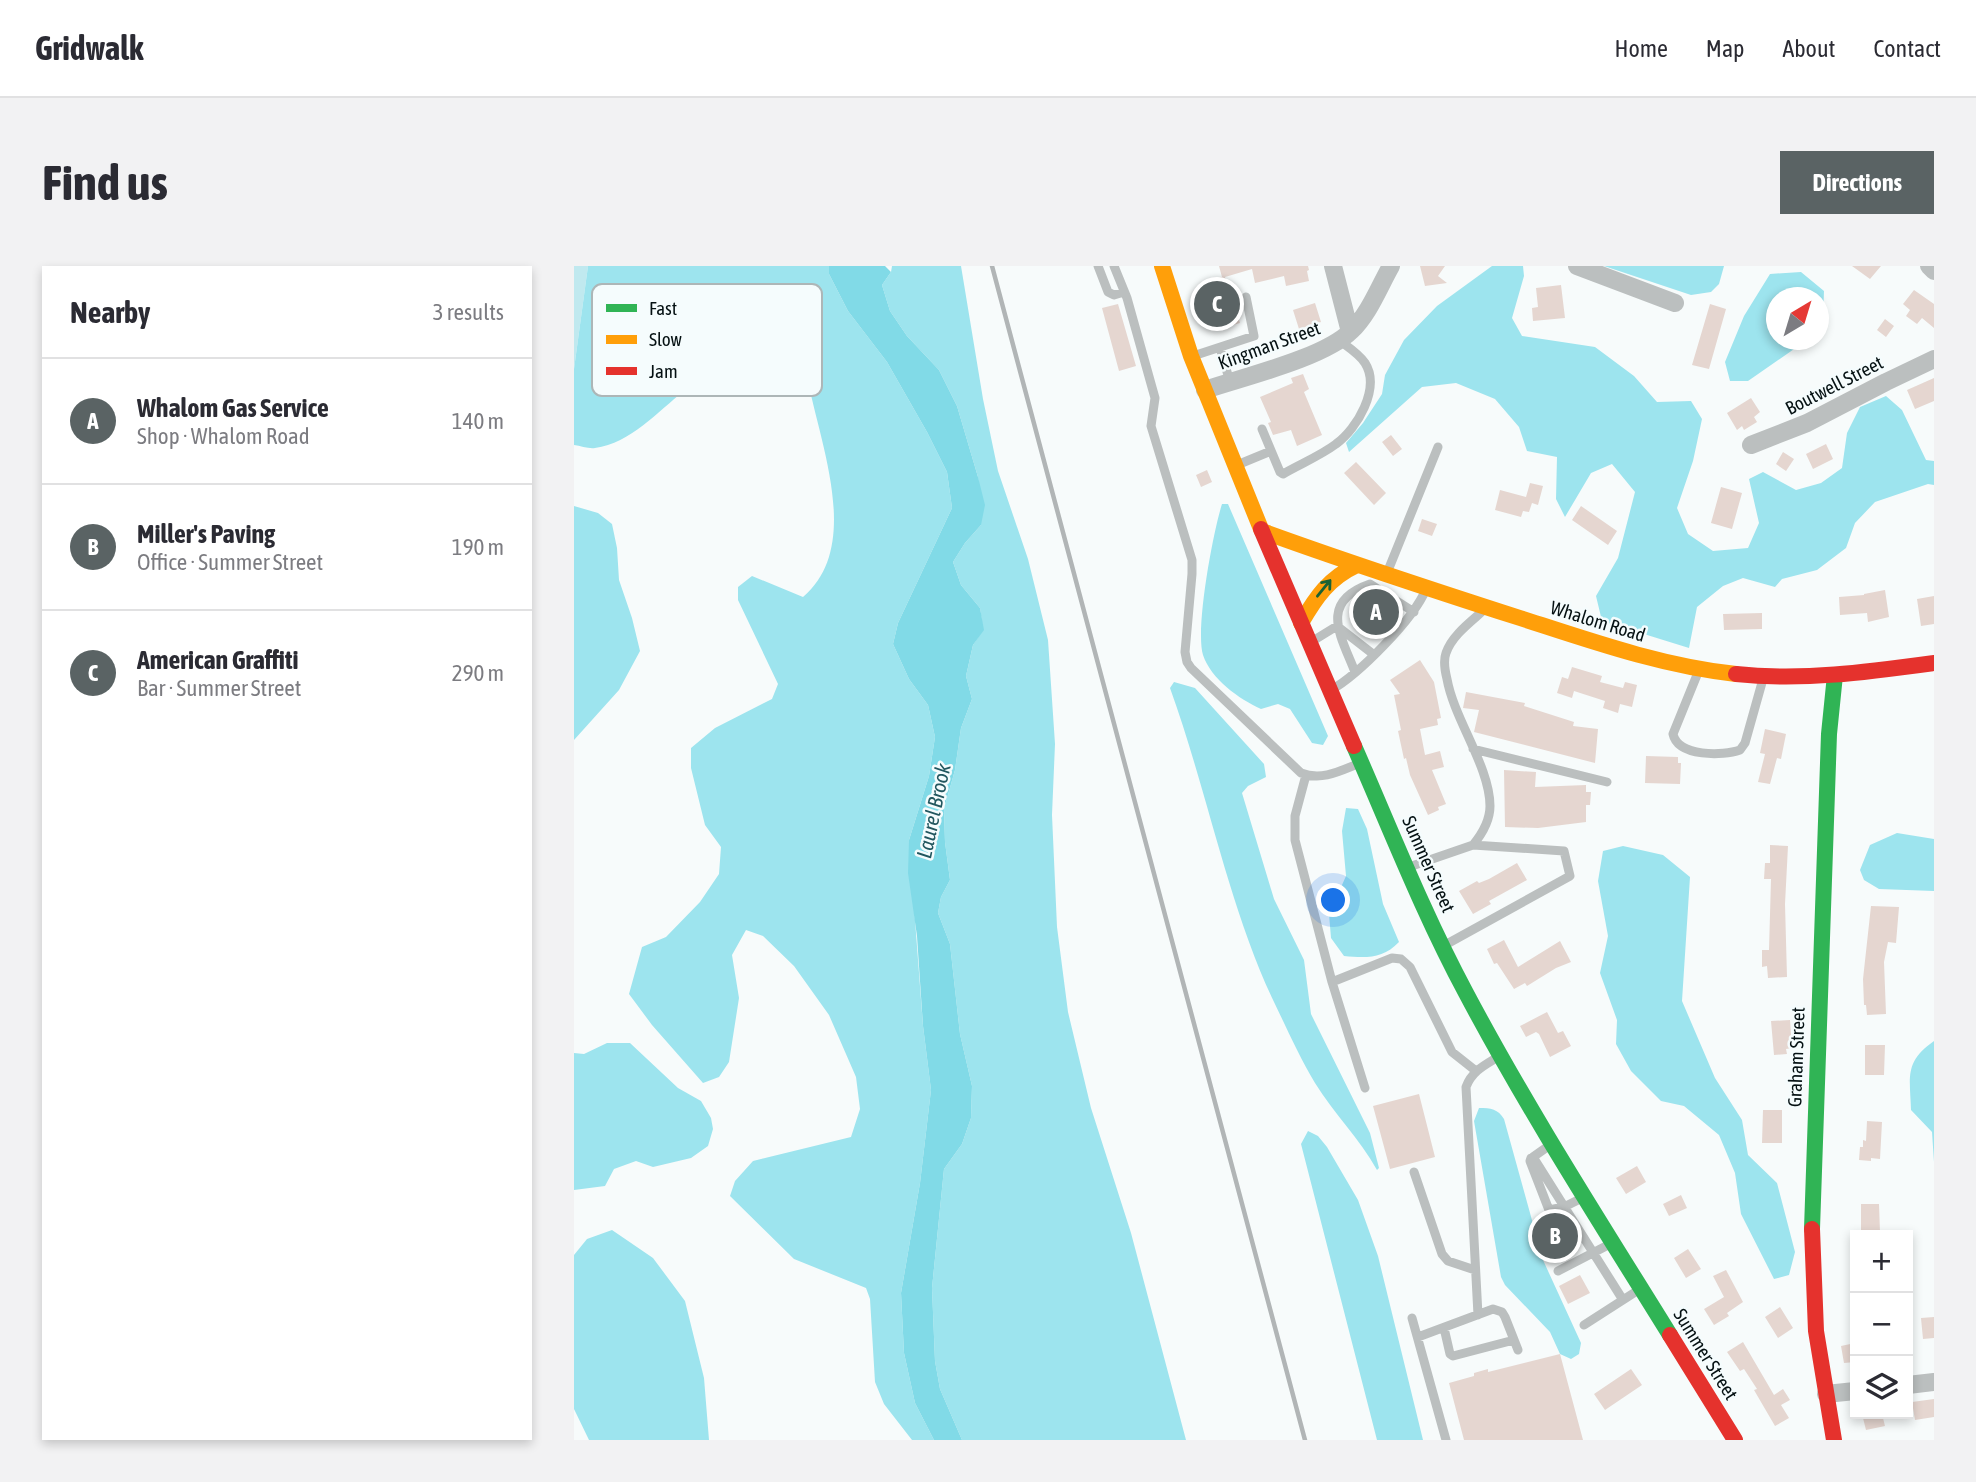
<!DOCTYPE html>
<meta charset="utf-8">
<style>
:root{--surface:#fff;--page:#f2f2f3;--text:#2b2b33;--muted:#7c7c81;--line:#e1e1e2;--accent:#5a6364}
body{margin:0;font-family:"Asap Condensed",sans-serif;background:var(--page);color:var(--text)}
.controls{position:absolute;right:21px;bottom:21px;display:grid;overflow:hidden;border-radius:0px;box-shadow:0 4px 10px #0003}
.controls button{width:63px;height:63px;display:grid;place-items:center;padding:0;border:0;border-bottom:2px solid var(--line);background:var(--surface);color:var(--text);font:35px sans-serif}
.compass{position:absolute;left:1192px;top:21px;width:63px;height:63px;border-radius:50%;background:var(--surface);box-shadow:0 4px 10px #0003;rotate:38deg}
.you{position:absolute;left:760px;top:635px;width:24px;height:24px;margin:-18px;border:5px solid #fff;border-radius:50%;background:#1a73e8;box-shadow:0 0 0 10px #1a73e833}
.badge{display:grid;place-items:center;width:46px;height:46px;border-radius:50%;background:var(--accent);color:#fff;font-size:23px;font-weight:700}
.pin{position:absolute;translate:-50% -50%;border:4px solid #fff;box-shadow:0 2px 7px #0006}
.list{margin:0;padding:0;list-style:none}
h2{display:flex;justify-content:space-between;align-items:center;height:91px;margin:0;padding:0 28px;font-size:30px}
h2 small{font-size:23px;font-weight:400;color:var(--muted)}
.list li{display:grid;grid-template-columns:46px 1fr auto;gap:21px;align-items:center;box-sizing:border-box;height:126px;padding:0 28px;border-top:2px solid var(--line)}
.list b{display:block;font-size:26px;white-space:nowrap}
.list p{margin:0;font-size:23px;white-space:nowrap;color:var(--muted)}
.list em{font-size:23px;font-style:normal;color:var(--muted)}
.icon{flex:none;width:38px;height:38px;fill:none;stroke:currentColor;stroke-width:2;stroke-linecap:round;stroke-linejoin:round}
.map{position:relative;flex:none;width:1360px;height:1174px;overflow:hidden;border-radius:0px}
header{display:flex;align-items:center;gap:42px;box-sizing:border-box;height:98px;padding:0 35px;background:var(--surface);border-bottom:2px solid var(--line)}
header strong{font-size:33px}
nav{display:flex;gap:38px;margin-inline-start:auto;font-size:24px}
.intro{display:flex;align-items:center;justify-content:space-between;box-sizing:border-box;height:168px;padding:0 42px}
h1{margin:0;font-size:49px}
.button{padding:18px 32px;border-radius:0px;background:var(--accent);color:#fff;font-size:24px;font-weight:700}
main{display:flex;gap:42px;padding:0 42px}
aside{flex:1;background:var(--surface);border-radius:0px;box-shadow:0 4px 10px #0003}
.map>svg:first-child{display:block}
.green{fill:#c0e9ef}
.forest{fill:#9de4ee}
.water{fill:#81dae7}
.building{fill:#e5d6d0}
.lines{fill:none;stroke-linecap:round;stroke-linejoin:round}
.lane{stroke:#bbbfbf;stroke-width:9}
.street{stroke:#bbbfbf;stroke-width:18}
.fast{stroke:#30b455;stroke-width:16}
.slow{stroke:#ff9f0a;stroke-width:16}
.jam{stroke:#e5322d;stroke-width:16}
.rail{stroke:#b1b5b6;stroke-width:4.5}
.oneway{stroke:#1a6234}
.labels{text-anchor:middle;stroke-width:5;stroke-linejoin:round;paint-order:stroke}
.street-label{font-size:19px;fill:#051113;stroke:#f5fcfd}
.water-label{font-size:21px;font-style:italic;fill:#22575f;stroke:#f5fcfd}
.key{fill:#f5fcfd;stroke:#adb6b7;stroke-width:2}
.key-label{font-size:19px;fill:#051113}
</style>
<header>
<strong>Gridwalk</strong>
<nav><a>Home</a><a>Map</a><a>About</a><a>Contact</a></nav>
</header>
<div class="intro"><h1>Find us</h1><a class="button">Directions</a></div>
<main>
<aside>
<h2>Nearby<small>3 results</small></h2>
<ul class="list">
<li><span class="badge">A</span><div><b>Whalom Gas Service</b><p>Shop · Whalom Road</p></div><em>140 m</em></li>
<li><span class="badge">B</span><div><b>Miller's Paving</b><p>Office · Summer Street</p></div><em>190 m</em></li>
<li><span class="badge">C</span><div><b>American Graffiti</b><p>Bar · Summer Street</p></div><em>290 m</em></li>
</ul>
</aside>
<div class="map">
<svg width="1360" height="1174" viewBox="0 0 1360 1174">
<rect width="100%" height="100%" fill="#f7fbfb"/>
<path class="green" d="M 0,0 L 14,0 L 0,103 Z"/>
<path class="forest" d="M 14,0 L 255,0 L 255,8 L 274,45 L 313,96 L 353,166 L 373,206 L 378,242 L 324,357 L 319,378 L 335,413 L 354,439 L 361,471 L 355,510 L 335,574 L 349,760 L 357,824 L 346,917 L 327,1027 L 330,1087 L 341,1137 L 360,1174 L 338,1174 L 310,1138 L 301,1116 L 296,1033 L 292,1022 L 220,993 L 156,930 L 161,915 L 179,895 L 277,871 L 286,843 L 282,811 L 255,749 L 220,700 L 189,670 L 172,664 L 158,689 L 165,732 L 155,796 L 145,811 L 129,817 L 78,759 L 55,728 L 68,681 L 92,671 L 126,636 L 145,608 L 147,581 L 131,559 L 117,502 L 117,482 L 141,462 L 198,433 L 204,418 L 164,334 L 164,321 L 178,310 L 229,331 C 290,279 244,174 233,109 C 231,98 237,88 233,77 C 193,75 141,100 110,125 C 83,146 57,177 21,182 C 15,183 7,180 0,179 L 0,103 Z
M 318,0 L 387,0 L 409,133 L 424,205 L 454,293 L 474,374 L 481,478 L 478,549 L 483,661 L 494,746 L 517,842 L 557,967 L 612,1174 L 388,1174 L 366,1123 L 361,1095 L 358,1022 L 370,903 L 388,878 L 397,852 L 398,820 L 386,768 L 376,678 L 364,647 L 367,631 L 376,614 L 371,576 L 370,543 L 381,504 L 387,462 L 398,433 L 392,410 L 399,379 L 409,364 L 406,342 L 387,319 L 379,296 L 391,277 L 407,259 L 404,211 L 383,140 L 365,104 L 333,70 L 316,45 L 308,19 L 317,6 Z
M 918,0 L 949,0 L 950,10 L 938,52 L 948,70 L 1021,81 L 1060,110 L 1083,136 L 1117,135 L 1128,153 L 1119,195 L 1103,242 L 1114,268 L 1139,285 L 1174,282 L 1185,257 L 1175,213 L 1189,206 L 1222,224 L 1247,217 L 1268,202 L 1273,167 L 1286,141 L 1312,130 L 1328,144 L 1352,194 L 1360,195 L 1360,219 L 1354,218 L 1301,236 L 1281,257 L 1272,282 L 1243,304 L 1208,313 L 1201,321 L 1169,312 L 1149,320 L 1123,341 L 1115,382 L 1028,355 L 1022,330 L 1044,292 L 1061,226 L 1038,198 L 1017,207 L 991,251 L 982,233 L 983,191 L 953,185 L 945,161 L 921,133 L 882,117 L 848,121 L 775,186 L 772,177 L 789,157 L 808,128 L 811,109 L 830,74 L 863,40 Z
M 1030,0 L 1150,0 L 1145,18 L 1137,26 L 1117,29 Z
M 1227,6 L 1250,25 L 1249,52 L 1245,58 L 1244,32 L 1202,32 L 1202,74 L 1233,74 L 1174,115 L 1156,115 L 1151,96 L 1170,50 L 1196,8 Z
M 648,238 L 654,238 L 754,470 L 749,479 L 738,477 L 716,443 L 704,438 L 687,443 C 665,433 637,413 629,389 C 621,363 639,266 648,238 Z
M 0,240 L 24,247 L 38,258 L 43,282 L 45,314 L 58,352 L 66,385 L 45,424 L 0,474 Z
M 600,416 L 621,422 L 690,498 L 692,511 L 674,520 L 668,527 L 700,633 L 730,694 L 737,748 L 796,867 L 805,902 L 803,904 C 786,873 760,848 741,817 C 726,792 713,763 700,736 C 654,639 633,524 596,422 Z
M 772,542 L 784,543 L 793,563 L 809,638 L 825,676 C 809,693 792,692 770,690 L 757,672 L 755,648 L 772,610 L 768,565 Z
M 1323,567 L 1360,573 L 1360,625 L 1305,623 L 1290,614 L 1286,604 L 1296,579 Z
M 1049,580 L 1089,589 L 1116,611 L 1108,735 L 1141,812 L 1168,854 L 1174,889 L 1203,917 L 1221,986 L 1215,1009 L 1200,1013 L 1167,948 L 1161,907 L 1145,869 L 1110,840 L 1087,835 L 1057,805 L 1042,778 L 1043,754 L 1026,707 L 1034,670 L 1024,615 L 1029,585 Z
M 1360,775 L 1360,896 L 1358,866 L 1337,844 C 1336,811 1330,796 1360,775 Z
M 33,777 L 56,777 L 104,822 L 127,835 L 137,852 L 139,863 L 134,880 L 117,892 L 79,901 L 62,895 L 40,903 L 31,920 L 0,924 L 0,787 L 10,788 Z
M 905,842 C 917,842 924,843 930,853 L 969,994 L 1007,1077 L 1005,1088 L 997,1093 L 986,1088 L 976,1066 L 931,1019 L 927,1011 L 900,855 Z
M 734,865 L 744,870 L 753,881 L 784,934 L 804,990 L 849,1174 L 803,1174 L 727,878 Z
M 38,964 L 79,992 L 111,1035 L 130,1112 L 135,1174 L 15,1174 L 0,1143 L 0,989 L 13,973 Z"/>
<path class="water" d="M 255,0 L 311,0 L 317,6 L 308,19 L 316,45 L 333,70 L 365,104 L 383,140 L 404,211 L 411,239 L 407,259 L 391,277 L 379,296 L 387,319 L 406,342 L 410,364 L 399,379 L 392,410 L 398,433 L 387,462 L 381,504 L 370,543 L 371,576 L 376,614 L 367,631 L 364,647 L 376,678 L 386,768 L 398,820 L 397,852 L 388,878 L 370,903 L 358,1022 L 361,1095 L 366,1123 L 388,1174 L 360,1174 L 341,1137 L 330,1087 L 327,1027 L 346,917 L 357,824 L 349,760 L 343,670 L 334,607 L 335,574 L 355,510 L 361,471 L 354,439 L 335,413 L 319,378 L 324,357 L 378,242 L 373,206 L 353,166 L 313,96 L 274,45 L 255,8 Z"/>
<path class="building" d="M 645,0 L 734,0 L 735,4 L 733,5 L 735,15 L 712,20 L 710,10 L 681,17 L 678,3 L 651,11 L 666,57 L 655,60 L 652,51 L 633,57 L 622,22 L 630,20 L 629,17 L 648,11 Z
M 846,0 L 871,0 L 864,10 L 873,17 L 851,20 Z
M 1278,0 L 1307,0 L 1296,13 Z
M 987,19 L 991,52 L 959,55 L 958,42 L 964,41 L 962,22 Z
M 1340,24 L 1360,38 L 1360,62 L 1348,52 L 1343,58 L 1332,50 L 1336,44 L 1329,38 Z
M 741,37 L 747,56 L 725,63 L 719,44 Z
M 544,38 L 562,100 L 545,105 L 528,42 Z
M 1136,38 L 1152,43 L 1135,103 L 1118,99 Z
M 1311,53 L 1320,60 L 1312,71 L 1303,64 Z
M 729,108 L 735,123 L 730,126 L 748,169 L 723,180 L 717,164 L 699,169 L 694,157 L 697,156 L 686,131 L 719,117 L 717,112 Z
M 1360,112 L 1360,135 L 1341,143 L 1333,124 Z
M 1177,132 L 1186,146 L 1180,151 L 1183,156 L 1170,164 L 1168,160 L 1163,164 L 1153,147 Z
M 817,169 L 828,183 L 819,190 L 808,176 Z
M 1252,178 L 1259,193 L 1239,203 L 1232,188 Z
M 1209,186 L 1220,193 L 1212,205 L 1202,198 Z
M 782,196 L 812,227 L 800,239 L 770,207 Z
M 633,204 L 638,216 L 627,221 L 622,209 Z
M 956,217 L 969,220 L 964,239 L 958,237 L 955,246 L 949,245 L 947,251 L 921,244 L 926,224 L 952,231 Z
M 1147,221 L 1168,227 L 1158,263 L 1137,257 Z
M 1007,240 L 1043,265 L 1034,279 L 998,254 Z
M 848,253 L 863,258 L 858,270 L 844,265 Z
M 1311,324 L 1315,351 L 1294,356 L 1293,347 L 1266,349 L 1265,331 L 1290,329 L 1290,328 Z
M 796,326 L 822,343 L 810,361 L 794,350 L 789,357 L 780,351 Z
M 1360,330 L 1360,358 L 1347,360 L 1343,333 Z
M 1188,347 L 1188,363 L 1150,364 L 1149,348 Z
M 846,394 L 860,416 L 867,452 L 863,453 L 864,459 L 846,463 L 851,489 L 866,485 L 870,501 L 858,504 L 872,538 L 864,541 L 865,544 L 854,549 L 836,509 L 832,492 L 830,493 L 824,465 L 827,464 L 820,429 L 826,428 L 816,414 Z
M 998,401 L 1028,410 L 1026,416 L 1049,422 L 1051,416 L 1063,419 L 1058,441 L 1046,438 L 1044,447 L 1029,442 L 1031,435 L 1000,425 L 998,432 L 983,427 L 988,411 L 994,413 Z
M 892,426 L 951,437 L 950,440 L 1000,456 L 999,460 L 1024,463 L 1021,497 L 900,466 L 905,444 L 889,442 Z
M 1191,463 L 1212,468 L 1207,493 L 1203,492 L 1196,518 L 1184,516 L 1191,488 L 1186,487 Z
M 1072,490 L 1104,491 L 1104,497 L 1107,497 L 1106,518 L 1071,517 Z
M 930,504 L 962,506 L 961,521 L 1012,519 L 1012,526 L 1017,526 L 1016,539 L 1012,539 L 1012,556 L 964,562 L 931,561 Z
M 1196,579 L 1214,580 L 1211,638 L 1213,711 L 1194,712 L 1193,700 L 1188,701 L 1188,684 L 1195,684 L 1197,613 L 1190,613 L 1191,597 L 1196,597 Z
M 943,597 L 953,614 L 915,635 L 917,638 L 899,648 L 885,625 L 903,615 L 905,617 L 915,613 Z
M 1297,640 L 1325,641 L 1322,677 L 1314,676 L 1310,696 L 1312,748 L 1293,749 L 1292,739 L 1290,739 L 1289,713 Z
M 930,674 L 944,701 L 986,675 L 997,696 L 982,702 L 953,720 L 951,717 L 940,723 L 923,697 L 920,698 L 913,683 Z
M 973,746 L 984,767 L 989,765 L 997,780 L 976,791 L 965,768 L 962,766 L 952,771 L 946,760 Z
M 1216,754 L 1218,782 L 1212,783 L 1213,788 L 1200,789 L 1197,755 Z
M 1291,779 L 1311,779 L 1310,809 L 1291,809 Z
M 845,828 L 861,891 L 816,903 L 799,840 Z
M 1189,844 L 1208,844 L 1208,877 L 1188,877 Z
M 1293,855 L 1308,856 L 1306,893 L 1297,892 L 1297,895 L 1285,894 L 1286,881 L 1289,881 L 1289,874 L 1292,875 Z
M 1063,900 L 1072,916 L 1052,928 L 1042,912 Z
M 1107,929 L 1113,942 L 1095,950 L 1089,938 Z
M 1287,938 L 1305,938 L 1306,966 L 1287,966 Z
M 988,951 L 999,982 L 975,990 L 962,958 Z
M 1114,983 L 1127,1003 L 1112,1012 L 1100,992 Z
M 1152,1004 L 1169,1036 L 1153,1047 L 1155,1050 L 1140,1059 L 1130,1043 L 1150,1031 L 1139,1010 Z
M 1006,1009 L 1016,1027 L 994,1038 L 985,1020 Z
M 1206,1041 L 1219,1062 L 1204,1072 L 1191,1051 Z
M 1360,1051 L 1360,1072 L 1349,1073 L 1347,1052 Z
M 1169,1076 L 1200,1129 L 1209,1123 L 1216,1134 L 1207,1139 L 1215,1152 L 1201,1160 L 1180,1124 L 1183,1123 L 1170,1103 L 1166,1105 L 1153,1086 Z
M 1281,1077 L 1281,1096 L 1270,1097 L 1267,1080 Z
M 986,1088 L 1009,1174 L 890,1174 L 875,1117 L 900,1110 L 900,1107 L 914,1103 L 914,1106 Z
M 1057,1103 L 1068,1119 L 1031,1144 L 1020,1128 Z
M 1360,1133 L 1360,1151 L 1341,1154 L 1338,1136 Z
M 1288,1148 L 1308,1148 L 1311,1160 L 1292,1164 Z"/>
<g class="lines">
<path class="lane" d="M 524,0 L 534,26 L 540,29 L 550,26
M 540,0 L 553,32 L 581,132 L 577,160 L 618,294 L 618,308 L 611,386 L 613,396 L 617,402 L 727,507 C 748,515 766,505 786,497
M 646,82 L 656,116
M 619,90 L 680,70 L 672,31
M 688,163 L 706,206 L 709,208 C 726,198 746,190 762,178 C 783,163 807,122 791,97 C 785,88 774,81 766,75
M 663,199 L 697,185
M 813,307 L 864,181
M 737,376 L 763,360 L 799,388
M 1125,404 L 1099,468 C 1104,491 1149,490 1166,484 L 1171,477 L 1189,413
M 781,406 C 767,370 744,336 796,318 L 840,346
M 757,424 C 784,409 840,353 852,323
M 899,483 L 1033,516
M 732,509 L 721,550 L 721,574 L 758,716 L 791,822
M 899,579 C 908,568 916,555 916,540 C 916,501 880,453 873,413 C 871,405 869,395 872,387 C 878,369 898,355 911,343
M 835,601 L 899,579 L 990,585 L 996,610 L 871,679
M 758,716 L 818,692 L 827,693 L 836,701 L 878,786 L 902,805
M 976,879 L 959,891 L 1049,1034
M 957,892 L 956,895 L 975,944 L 990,941 L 1010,931
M 840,906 L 868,988 L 874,995 L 901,1004
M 984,1005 L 1038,977
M 904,1049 L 892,821 C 898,805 911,799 924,791
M 838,1052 L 872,1174
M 1010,1059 L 1066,1023
M 870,1062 L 876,1088 L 879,1090 L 940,1074
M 844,1071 L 919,1043 L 928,1046 L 931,1051 L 944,1084"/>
<path class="street" d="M 759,0 L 776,66
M 1003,0 L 1101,37
M 1355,0 L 1360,5
M 631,124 C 669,111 750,92 777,65 C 795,48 805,21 817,0
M 1177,179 L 1233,157 L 1312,116 L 1360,93
M 1334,1119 L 1360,1116
M 1252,1128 L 1281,1125"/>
<path class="fast" d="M 780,480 C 816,562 849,647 892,727 C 954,844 1026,956 1096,1069
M 1238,963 L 1255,468 L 1261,409"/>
<path class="slow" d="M 588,0 L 617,90 L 687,263
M 688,265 C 773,296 859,324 946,352 C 1017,375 1088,400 1162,408
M 727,357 C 742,331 755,312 783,299"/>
<path class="jam" d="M 687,263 L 780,480
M 1162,408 C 1229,415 1294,406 1360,397
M 1238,963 L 1242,1065 L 1260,1174
M 1096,1069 L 1161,1174"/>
<path class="rail" d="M 418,0 L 731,1174"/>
</g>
<defs><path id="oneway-shaft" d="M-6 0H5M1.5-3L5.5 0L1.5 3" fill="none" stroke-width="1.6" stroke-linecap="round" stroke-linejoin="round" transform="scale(1.75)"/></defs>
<use class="oneway" href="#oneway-shaft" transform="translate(750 322) rotate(-51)"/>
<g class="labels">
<g class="street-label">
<text transform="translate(695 79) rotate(-20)" y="7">Kingman Street</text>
<text transform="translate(1260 119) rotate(-27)" y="7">Boutwell Street</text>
<text transform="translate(1024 355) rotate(17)" y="7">Whalom Road</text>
<text transform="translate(855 598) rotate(66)" y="7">Summer Street</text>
<text transform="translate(1222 791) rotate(-88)" y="7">Graham Street</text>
<text transform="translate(1132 1088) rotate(58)" y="7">Summer Street</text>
</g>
<g class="water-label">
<text transform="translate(360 545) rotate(-78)" y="7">Laurel Brook</text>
</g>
</g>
<rect x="18" y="18" width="230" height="112" rx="10" class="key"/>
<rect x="32" y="38" width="31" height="8" fill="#30b455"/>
<rect x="32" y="69" width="31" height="9" fill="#ff9f0a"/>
<rect x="32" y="101" width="31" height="8" fill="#e5322d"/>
<g class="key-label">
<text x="75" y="49">Fast</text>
<text x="75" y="80">Slow</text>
<text x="75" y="112">Jam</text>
</g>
</svg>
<div class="controls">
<button>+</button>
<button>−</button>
<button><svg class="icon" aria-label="layers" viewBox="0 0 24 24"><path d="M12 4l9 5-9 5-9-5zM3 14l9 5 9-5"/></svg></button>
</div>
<svg class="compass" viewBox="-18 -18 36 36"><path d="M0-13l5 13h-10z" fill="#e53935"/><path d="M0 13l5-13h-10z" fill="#7c7c81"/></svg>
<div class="you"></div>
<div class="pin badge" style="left:802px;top:346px">A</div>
<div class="pin badge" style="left:981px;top:970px">B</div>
<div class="pin badge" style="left:643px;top:38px">C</div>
</div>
</main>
